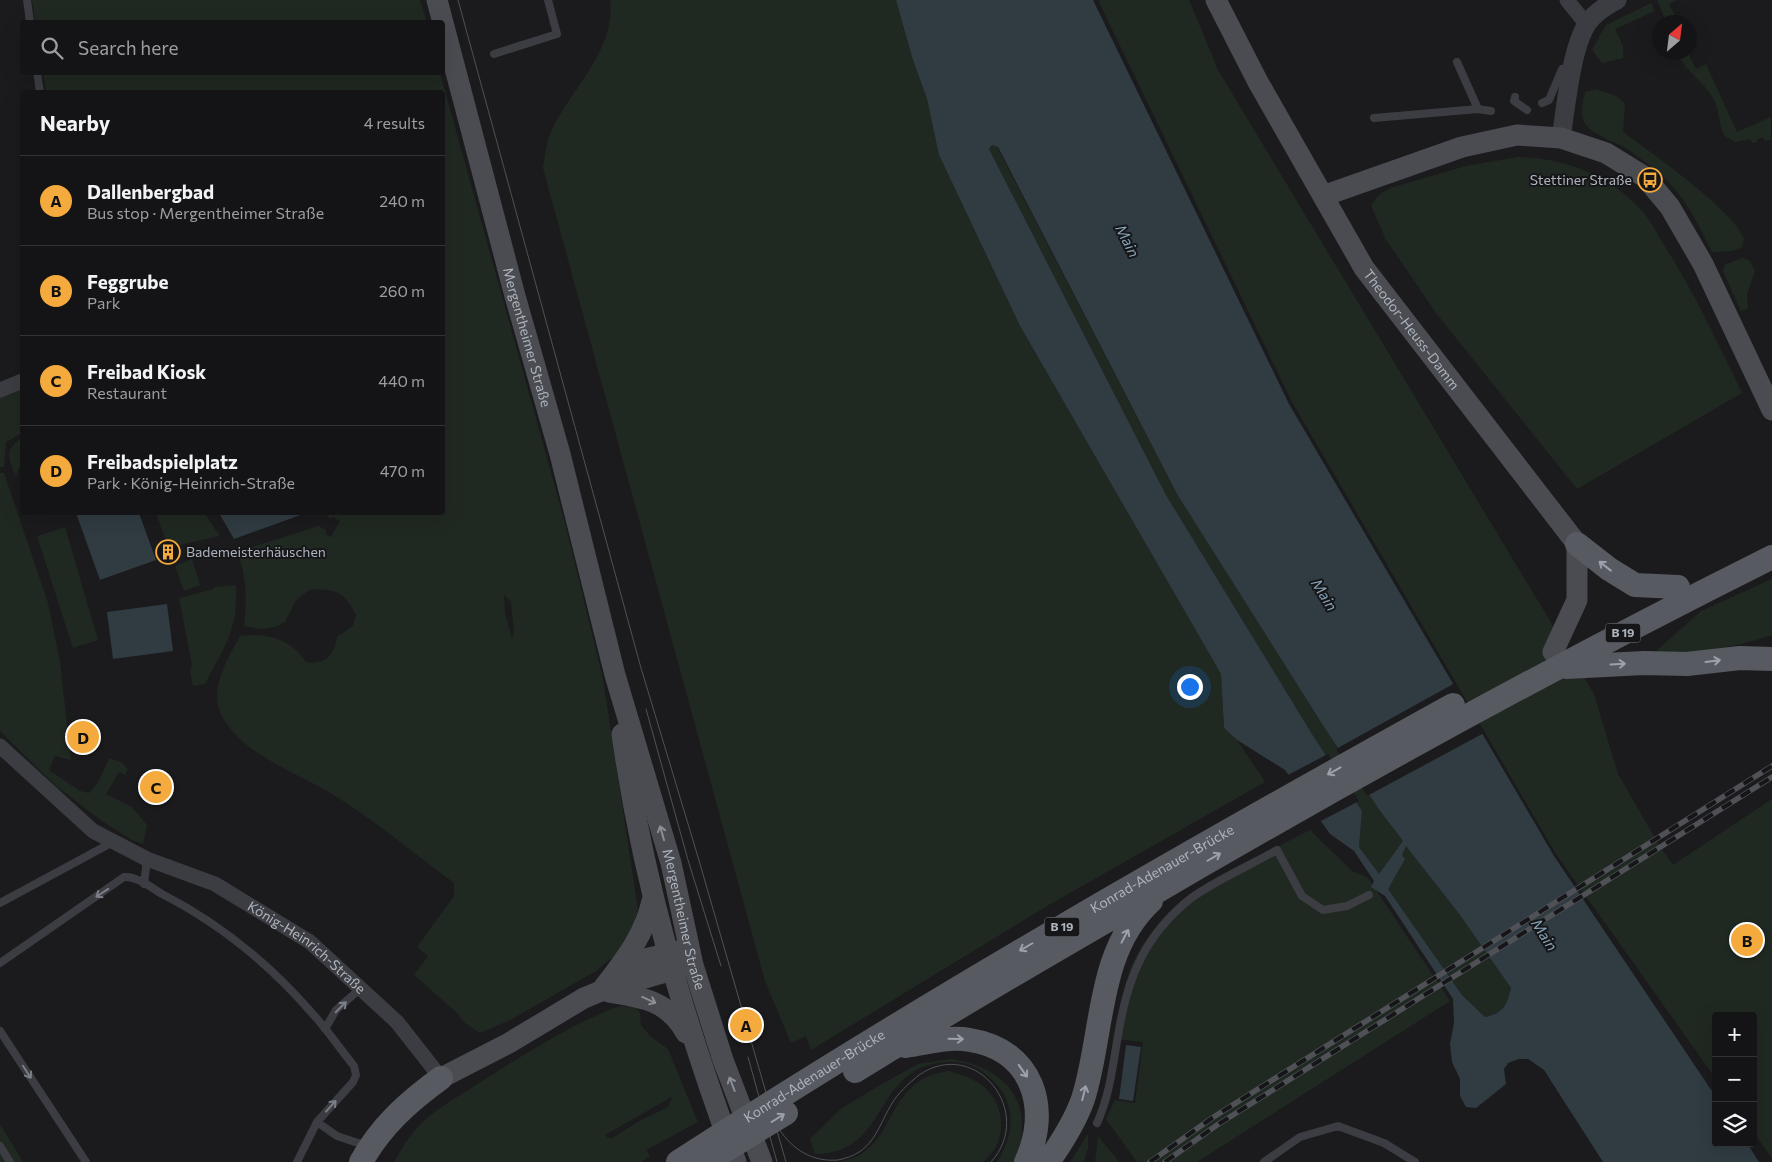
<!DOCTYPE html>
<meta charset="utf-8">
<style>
:root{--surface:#141416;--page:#1d1d1f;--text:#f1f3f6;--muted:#9d9ea1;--line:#333335;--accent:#f4aa3c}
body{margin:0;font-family:Commissioner,sans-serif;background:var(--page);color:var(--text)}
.controls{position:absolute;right:15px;bottom:15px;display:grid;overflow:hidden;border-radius:5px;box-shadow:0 5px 20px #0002}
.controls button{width:45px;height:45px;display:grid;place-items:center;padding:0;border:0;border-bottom:1px solid var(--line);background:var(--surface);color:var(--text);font:25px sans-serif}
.compass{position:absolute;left:1652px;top:15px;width:45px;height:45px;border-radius:50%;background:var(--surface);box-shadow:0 5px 20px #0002;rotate:28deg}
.you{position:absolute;left:1189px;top:686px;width:18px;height:18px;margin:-12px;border:4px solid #fff;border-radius:50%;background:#1a73e8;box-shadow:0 0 0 8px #1a73e833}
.badge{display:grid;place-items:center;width:32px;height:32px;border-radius:50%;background:var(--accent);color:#111;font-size:16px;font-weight:700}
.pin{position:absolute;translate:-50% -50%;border:2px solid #fff;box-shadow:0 1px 5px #0006}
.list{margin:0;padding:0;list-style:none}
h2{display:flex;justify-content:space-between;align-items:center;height:65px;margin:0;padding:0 20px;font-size:21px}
h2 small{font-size:16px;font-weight:400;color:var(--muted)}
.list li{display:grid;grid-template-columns:32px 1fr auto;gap:15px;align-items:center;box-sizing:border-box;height:90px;padding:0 20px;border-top:1px solid var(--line)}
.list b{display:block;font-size:19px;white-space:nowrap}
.list p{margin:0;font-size:16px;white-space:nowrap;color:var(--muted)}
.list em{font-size:16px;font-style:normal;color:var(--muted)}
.icon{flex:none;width:28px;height:28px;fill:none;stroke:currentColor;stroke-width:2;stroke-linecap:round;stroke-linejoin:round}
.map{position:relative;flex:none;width:1772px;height:1162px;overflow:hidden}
.search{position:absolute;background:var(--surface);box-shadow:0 5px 20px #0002;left:20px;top:20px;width:425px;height:55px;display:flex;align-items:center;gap:12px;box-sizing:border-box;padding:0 18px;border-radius:5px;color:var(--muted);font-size:19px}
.panel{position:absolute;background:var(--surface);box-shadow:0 5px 20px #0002;left:20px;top:90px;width:425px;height:425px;border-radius:5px}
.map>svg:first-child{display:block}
.green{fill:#202921;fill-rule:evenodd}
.water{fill:#303b42;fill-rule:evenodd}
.pier{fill:#1b1b1d}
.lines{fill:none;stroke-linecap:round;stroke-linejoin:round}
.service{stroke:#3c3d42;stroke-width:8}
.minor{stroke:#3c3d42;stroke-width:15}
.tertiary{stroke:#3c3d42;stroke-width:19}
.secondary{stroke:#4a4c52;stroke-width:21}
.primary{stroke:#585a61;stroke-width:24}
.tram{stroke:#4f5157;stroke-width:1}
.rail-casing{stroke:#4f5157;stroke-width:5.5}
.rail{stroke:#161618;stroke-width:4;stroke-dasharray:11;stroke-linecap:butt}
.primary-bridge{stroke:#585a61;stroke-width:24}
.oneway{stroke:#9ca1ab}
.oneway2{stroke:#8a8f98}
.oneway3{stroke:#7a7e86}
.labels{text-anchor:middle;stroke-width:4;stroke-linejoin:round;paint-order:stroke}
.shield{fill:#161618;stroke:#80848c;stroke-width:1}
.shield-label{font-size:12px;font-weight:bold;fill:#adb3bd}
.poi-label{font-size:14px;fill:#adb3bd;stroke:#161618;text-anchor:end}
.street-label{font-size:14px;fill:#adb3bd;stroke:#161618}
.water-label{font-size:15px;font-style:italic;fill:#85a3b7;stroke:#161618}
</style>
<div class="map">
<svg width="1772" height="1162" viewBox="0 0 1772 1162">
<rect width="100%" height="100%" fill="#1b1b1d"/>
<path class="green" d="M 32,0 L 420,0 L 427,22 L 35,22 Z
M 610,0 L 896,0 L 912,57 L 927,99 L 939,155 L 1020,326 L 1221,674 L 1224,728 L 1237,740 L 1265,782 L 1047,906 L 811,1050 L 806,1036 L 791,1043 L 765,981 L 543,168 C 545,157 546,144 550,134 C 568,91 617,51 610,0 Z
M 1098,0 L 1189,0 L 1218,70 L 1594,694 L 1618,774 L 1659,845 L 1673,865 L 1772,799 L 1772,1158 L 1753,1132 L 1753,1016 L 1716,1016 L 1716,1079 L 1556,854 L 1292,402 Z
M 1657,0 L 1677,0 L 1669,4 L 1674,14 L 1673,20 L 1665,19 Z
M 1651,3 L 1655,11 L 1615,29 L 1623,46 L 1623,58 L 1602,63 L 1592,50 L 1606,25 Z
M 1677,53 L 1688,53 L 1696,69 L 1706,64 L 1737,132 L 1771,117 L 1771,140 L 1765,141 L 1763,138 L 1757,139 L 1757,142 L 1752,143 L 1750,139 L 1735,142 L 1725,136 C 1718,124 1720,110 1713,98 C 1703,81 1686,72 1677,53 Z
M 43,73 L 440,73 L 565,523 L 603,679 L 638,909 L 632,933 L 623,949 L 596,971 L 512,1019 L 480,1033 L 465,1023 L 456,1012 L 414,975 L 428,956 L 417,947 L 454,896 L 454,883 C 415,854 378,823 337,797 C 302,774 240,755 221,714 C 209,689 228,658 240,636 C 265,632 292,639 306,662 C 325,665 335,655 337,637 L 353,626 L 356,615 C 345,592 335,588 309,590 L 296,600 L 285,622 L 275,627 L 262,629 L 244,626 C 247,601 247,576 237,552 L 318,526 L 326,530 L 326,534 L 331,537 L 340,521 L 333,517 L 332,519 L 323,513 L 442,512 L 442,92 L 46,92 ZM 504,595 L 511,602 L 514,631 L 512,638 L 505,613 Z
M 1597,89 L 1618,97 L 1625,104 L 1623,132 C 1650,152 1734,210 1744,239 L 1742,247 L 1733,251 L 1712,252 C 1698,224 1684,194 1659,173 C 1648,164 1635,154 1622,146 C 1611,140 1591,134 1584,122 C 1580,113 1583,101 1585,92 Z
M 992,144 L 997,147 L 1177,494 L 1324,727 L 1380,811 L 1460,915 L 1511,988 C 1507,1006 1504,1013 1485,1017 L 1462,995 L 1359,847 L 1362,811 L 1312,734 L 1166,495 L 989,149 Z
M 1518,157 C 1564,158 1611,175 1643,212 C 1652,222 1658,236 1666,248 C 1695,294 1718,343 1742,393 L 1577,489 L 1436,313 L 1385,238 L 1371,205 L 1380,194 L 1390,188 L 1466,166 Z
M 1742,258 L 1749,260 L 1755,271 L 1747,294 L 1748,308 L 1741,311 L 1723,271 L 1725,265 Z
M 22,385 L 22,433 L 6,442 L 4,467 L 0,467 L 0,394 Z
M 22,437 L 22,464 L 18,468 L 16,477 C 8,457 4,451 22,437 Z
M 0,473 L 4,473 L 48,603 L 60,662 L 71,760 L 55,756 L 49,770 L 80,791 L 89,793 L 98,783 L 109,758 L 121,762 L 128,769 L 125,775 L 119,772 L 106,794 L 132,807 L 147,825 L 143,844 L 132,840 L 102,821 L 55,785 L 0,731 Z
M 156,513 L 204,513 L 220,536 L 174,546 L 166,541 Z
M 65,527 L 98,640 L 73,648 L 37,536 Z
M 192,559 L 200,585 L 184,591 L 175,566 Z
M 1772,579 L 1772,635 C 1735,647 1694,655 1654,653 L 1701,611 Z
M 236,585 C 238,631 225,645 205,684 L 193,686 L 190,671 L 192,665 L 179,598 L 214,589 L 214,587 Z
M 1310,830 L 1352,871 L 1368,878 L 1450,1001 L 1197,1162 L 1137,1162 L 1106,1119 L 1115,1100 L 1135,1103 L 1143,1042 L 1115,1039 C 1119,1018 1121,995 1128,976 C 1153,900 1246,864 1310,830 Z
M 620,1006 L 635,1007 L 640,1013 L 641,1025 L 650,1036 L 668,1049 L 698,1122 L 646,1150 L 650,1156 L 641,1162 L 394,1162 C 402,1148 411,1133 423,1122 C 436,1109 454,1099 470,1089 C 513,1061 572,1023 620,1006 ZM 672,1097 L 668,1107 L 641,1120 L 612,1138 L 608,1138 L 605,1135 Z
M 950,1059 C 989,1064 1024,1086 1022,1129 C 1022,1140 1021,1152 1014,1162 L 997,1162 C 1007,1146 1012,1132 1010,1112 C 1007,1094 996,1082 983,1072 C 973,1064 959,1061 947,1062 C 871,1066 891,1154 815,1154 L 810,1139 L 842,1108 L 882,1084 L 918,1064 Z
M 949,1071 C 961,1075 975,1079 984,1087 C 1007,1107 1007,1144 983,1162 L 836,1162 C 900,1156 880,1079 949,1071 Z
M 0,1124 L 23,1162 L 0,1162 Z
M 1088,1134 L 1088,1148 L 1084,1162 L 1070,1162 Z
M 1098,1136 L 1119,1162 L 1095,1162 Z"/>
<path class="water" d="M 896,0 L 1093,0 L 1289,404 L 1554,856 L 1716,1097 L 1716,1143 L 1747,1143 L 1759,1162 L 1603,1162 L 1544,1070 L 1528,1059 L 1519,1059 L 1508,1063 L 1504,1069 L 1506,1084 L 1476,1108 L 1466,1107 L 1460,1096 L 1460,1079 L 1452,1062 L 1450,1044 L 1454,1023 L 1453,999 L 1385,896 L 1371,887 L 1374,881 L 1354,851 L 1330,834 L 1285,770 L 1237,740 L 1224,728 L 1221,674 L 1020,326 L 939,155 L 927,99 L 912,57 ZM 992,145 L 998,147 L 1177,494 L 1324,727 L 1380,811 L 1403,841 L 1379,874 L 1359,847 L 1362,811 L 1312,734 L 1166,495 L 989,149 ZM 1406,846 L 1460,915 L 1511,988 C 1507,1005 1504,1013 1485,1017 L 1462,995 L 1388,889 L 1405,859 L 1402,855 Z
M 309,512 L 234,539 L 219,513 L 219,512 Z
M 76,513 L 139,513 L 156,560 L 100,580 Z
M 167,604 L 173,651 L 113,659 L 107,612 Z
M 1126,1045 L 1141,1047 L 1133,1101 L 1119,1099 Z"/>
<path class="pier" d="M 1455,683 L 1484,733 L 1367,796 L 1336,749 Z
M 1328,754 L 1359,801 L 1319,822 L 1286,776 Z"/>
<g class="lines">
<path class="service" d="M 27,0 L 30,22
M 494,54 L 557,34 L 548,0
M 1457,62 L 1478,109
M 37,72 L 40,92
M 1515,97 L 1514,101 L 1527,110
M 1542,103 L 1549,100 L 1562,69
M 1374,118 L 1478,109 L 1491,111
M 144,884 L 147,859
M 0,903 L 113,842
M 0,963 L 124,877 C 137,876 152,888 162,894 C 219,923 269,964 311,1012 C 327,1029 340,1049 354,1066 L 356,1075 L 353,1082 L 317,1122 L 297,1162
M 325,1029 L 336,1010 L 361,988
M 0,1031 L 86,1162
M 317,1122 L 337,1136 L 367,1146
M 1097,1123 C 1111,1092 1113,1062 1119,1030 C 1128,976 1146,934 1190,899 C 1212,882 1251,865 1277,850 L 1302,896 L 1323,910 L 1347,906 L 1369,895
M 0,1146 L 10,1162
M 1264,1162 L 1300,1137 L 1338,1126 L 1384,1143 L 1415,1162"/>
<g class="minor">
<path d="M 1567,0 L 1587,25"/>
<path d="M 0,390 L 22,381"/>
<path id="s1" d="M 0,746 L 93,831 L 147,859 L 215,884 L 310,942 L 397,1022 L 441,1078"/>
</g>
<path class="tertiary" d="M 1561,138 C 1566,107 1571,49 1587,24 C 1594,13 1605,6 1617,0"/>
<g class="secondary">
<path id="s2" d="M 437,0 L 515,296 L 560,454 L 615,675 L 671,863 L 693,965 L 723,1060 L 762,1162"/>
<path id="s3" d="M 1216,0 L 1258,82 L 1364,268 L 1577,544 L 1577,600 L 1553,652"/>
<path d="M 1323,196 L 1462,147 L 1517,135 L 1561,138 L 1606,153 L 1645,177 L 1670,207 L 1703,264 L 1772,410"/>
<path d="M 622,734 C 643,884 684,1020 736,1162"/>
<path d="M 621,974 L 636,961 L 679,951"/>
<path d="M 601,991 C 623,962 644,937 652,901"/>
<path d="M 609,992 C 642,997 669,1001 686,1033"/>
<path d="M 441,1078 L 509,1043 L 584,998 L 601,991 L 683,967"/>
</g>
<path class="primary" d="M 1577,544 L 1609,569 L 1635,585 L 1678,587
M 1566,667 L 1644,663 L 1687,664 L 1740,658 L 1772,659
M 905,1046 C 927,1043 948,1036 970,1040 C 1033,1050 1051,1109 1026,1162
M 894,1047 C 974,997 1056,950 1137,903 C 1345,781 1556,665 1772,557
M 361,1162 C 381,1126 408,1102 441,1078
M 1048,1162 C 1062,1142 1075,1122 1083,1099 C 1104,1033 1096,952 1151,901"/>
<path class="tram" d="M 458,0 L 641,668 L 698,857 L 786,1162
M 646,709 L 688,860 L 721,966
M 748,1057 L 777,1162
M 779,1129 C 793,1150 812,1162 838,1160 C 873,1153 876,1131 891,1105 C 897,1094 909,1083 919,1075 C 976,1036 1036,1113 991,1162"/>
<g class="rail-casing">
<path id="rail" d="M 1150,1162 L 1212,1118 L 1772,766
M 1165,1162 L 1217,1125 L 1772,777"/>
</g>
<use href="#rail" class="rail"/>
<g class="primary-bridge">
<path d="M 855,1071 L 894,1047"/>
<path d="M 708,1161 L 786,1113"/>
<path id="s4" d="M 678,1162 C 930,999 1191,850 1453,705"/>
</g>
</g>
<defs><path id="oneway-shaft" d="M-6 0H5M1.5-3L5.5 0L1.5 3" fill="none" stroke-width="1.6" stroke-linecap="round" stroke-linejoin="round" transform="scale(1.25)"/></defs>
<g class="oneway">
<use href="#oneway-shaft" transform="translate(1605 566) rotate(-142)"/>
<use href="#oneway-shaft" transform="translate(1713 661) rotate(-7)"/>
<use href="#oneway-shaft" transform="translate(1618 664) rotate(-3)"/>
<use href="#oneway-shaft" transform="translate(1334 771) rotate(151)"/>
<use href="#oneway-shaft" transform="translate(1214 857) rotate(-30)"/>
<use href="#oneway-shaft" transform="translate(1125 936) rotate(-62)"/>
<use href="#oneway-shaft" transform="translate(1026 947) rotate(150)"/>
<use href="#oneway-shaft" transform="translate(956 1039) rotate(1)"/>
<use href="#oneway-shaft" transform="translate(1023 1071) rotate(55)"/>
<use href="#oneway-shaft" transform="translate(1084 1093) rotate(-76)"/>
<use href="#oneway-shaft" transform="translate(778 1118) rotate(-32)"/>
</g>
<g class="oneway2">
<use href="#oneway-shaft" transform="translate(662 833) rotate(-106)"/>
<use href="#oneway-shaft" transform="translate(649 1000) rotate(24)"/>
<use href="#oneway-shaft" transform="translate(732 1084) rotate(-111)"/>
</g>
<g class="oneway3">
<use href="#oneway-shaft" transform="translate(102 893) rotate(146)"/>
<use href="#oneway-shaft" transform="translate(341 1007) rotate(-45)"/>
<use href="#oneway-shaft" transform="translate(27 1072) rotate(57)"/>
<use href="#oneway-shaft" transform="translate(331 1106) rotate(-48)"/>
</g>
<defs>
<g id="bus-ring" transform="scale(1.25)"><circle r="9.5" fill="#161618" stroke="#f4aa3c" stroke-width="1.5"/><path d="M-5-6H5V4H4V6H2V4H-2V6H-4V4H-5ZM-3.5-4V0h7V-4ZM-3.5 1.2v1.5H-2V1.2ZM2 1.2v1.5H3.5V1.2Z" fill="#f4aa3c"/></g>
<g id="building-ring" transform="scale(1.25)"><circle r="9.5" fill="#161618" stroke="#f4aa3c" stroke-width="1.5"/><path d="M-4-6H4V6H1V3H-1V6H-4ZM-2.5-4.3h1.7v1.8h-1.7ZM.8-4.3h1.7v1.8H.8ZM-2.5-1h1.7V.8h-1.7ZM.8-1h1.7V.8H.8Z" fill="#f4aa3c"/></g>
</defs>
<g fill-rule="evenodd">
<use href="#bus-ring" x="1650" y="180"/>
<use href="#building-ring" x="168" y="552"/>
</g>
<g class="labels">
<g class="shield">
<rect x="1605.5" y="623.5" width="35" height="19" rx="4"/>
<rect x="1044.5" y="917.5" width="35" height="19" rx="4"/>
</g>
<g class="shield-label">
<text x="1623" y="637">B 19</text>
<text x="1062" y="931">B 19</text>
</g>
<g class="poi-label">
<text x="1632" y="185">Stettiner Straße</text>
<text x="186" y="557" text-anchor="start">Bademeisterhäuschen</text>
</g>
<g class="street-label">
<text dy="5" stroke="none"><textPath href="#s3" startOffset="384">Theodor-Heuss-Damm</textPath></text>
<text dy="5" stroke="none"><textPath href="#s2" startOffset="349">Mergentheimer Straße</textPath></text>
<text dy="5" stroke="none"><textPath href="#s4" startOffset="566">Konrad-Adenauer-Brücke</textPath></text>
<text dy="5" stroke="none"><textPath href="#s2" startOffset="952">Mergentheimer Straße</textPath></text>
<text dy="5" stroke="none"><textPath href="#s1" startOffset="371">König-Heinrich-Straße</textPath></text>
<text dy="5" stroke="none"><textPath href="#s4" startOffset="161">Konrad-Adenauer-Brücke</textPath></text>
</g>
<g class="water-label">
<text transform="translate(1127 241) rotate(63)" y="5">Main</text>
<text transform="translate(1324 595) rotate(58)" y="5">Main</text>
<text transform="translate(1544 935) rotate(57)" y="5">Main</text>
</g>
</g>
</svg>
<div class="controls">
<button>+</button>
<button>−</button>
<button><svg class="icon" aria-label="layers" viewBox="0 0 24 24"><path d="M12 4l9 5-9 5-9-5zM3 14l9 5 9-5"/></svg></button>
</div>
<svg class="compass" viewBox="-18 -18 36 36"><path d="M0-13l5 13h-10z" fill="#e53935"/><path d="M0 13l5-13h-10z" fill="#9d9ea1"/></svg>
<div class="you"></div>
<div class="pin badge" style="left:746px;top:1025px">A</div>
<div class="pin badge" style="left:1747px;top:940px">B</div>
<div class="pin badge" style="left:156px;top:787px">C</div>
<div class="pin badge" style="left:83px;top:737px">D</div>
<div class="search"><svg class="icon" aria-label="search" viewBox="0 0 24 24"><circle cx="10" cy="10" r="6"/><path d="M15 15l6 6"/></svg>Search here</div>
<section class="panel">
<h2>Nearby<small>4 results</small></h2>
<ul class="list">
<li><span class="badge">A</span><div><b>Dallenbergbad</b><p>Bus stop · Mergentheimer Straße</p></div><em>240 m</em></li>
<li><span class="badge">B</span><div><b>Feggrube</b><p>Park</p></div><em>260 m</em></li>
<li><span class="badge">C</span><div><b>Freibad Kiosk</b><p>Restaurant</p></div><em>440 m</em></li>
<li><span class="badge">D</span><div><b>Freibadspielplatz</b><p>Park · König-Heinrich-Straße</p></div><em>470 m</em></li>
</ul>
</section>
</div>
